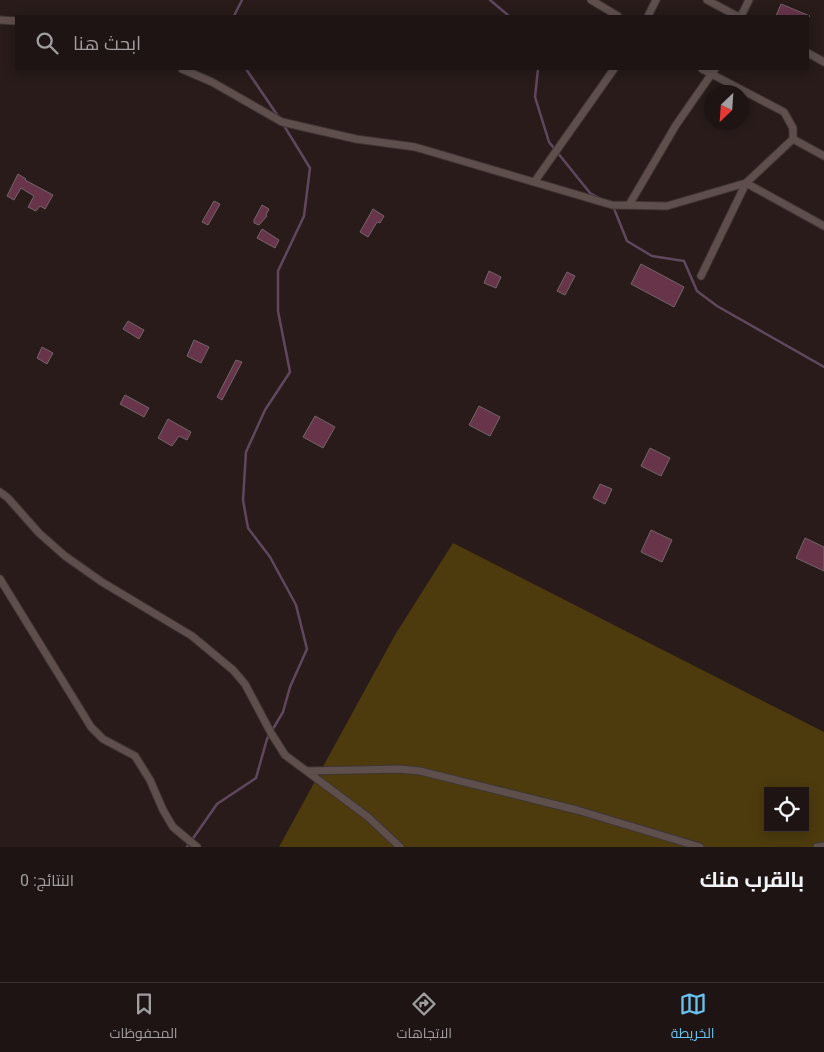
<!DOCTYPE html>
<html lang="ar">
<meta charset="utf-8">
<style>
:root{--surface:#1e1414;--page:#2b2122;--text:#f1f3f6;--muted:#a19ea0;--line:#3c3334;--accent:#69c3f1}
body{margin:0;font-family:Roboto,Cairo,sans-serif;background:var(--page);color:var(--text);direction:rtl}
.controls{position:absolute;right:15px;bottom:15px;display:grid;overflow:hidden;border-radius:0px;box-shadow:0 2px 12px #0003}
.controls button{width:45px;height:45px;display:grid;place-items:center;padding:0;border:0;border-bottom:1px solid var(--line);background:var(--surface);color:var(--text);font:25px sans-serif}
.compass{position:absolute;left:704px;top:85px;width:45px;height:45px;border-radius:50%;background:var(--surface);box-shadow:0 2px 12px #0003;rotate:205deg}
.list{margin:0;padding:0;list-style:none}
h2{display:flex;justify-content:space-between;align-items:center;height:65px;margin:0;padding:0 20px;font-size:21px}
h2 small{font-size:16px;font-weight:400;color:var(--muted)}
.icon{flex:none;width:28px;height:28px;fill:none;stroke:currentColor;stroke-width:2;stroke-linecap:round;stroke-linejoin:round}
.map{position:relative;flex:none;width:824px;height:847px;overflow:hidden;direction:ltr}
.search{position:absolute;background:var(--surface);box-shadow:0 2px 12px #0003;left:15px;right:15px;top:15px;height:55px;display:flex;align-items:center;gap:12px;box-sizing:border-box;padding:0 18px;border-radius:0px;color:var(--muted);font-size:19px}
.sheet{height:135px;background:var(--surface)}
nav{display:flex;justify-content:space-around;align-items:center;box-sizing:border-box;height:70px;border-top:1px solid var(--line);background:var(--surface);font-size:14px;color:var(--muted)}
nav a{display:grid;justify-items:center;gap:2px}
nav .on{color:var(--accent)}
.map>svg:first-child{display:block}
.green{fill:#4d3b0e;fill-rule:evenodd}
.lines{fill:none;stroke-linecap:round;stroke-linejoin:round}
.stream{stroke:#5f485e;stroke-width:2.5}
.building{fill:#673449;stroke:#74656b}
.street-casing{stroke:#3f3534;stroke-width:9}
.street{stroke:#5e4f4d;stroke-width:7}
</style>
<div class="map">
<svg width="824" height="847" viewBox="0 0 824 847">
<rect width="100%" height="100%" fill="#281b1a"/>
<path class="green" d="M 453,543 L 824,732 L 824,847 L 279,847 L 395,635 ZM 768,791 L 805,791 L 805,828 L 768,828 Z"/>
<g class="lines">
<path class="stream" d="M 490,0 L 509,16
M 234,16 L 242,0
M 246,69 L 280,119
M 538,69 L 535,97 L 549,142 L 590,193 L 601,199
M 613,206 L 627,241 L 652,256 L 684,261 L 697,291 L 717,306 L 824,367
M 187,847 L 217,804 L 256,778 L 267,739 L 283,712 L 290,687 L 307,649 L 296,605 L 270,557 L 248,528 L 243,500 L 246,452 L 265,410 L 290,372 L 278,311 L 278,271 L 304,216 L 310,168 L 283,124"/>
</g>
<path class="building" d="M 781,4 L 810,16 L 776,16 Z
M 18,174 L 26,179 L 25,180 L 53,195 L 45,209 L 40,206 L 36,211 L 28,207 L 34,196 L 21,188 L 14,200 L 7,196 Z
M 214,201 L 220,204 L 208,225 L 202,222 Z
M 262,205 L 269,209 L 266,215 L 267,216 L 259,225 L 254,223 L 254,220 Z
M 373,209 L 384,216 L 380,223 L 377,222 L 368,237 L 360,232 Z
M 262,229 L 279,240 L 275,248 L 257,238 Z
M 641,264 L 684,287 L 674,307 L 631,284 Z
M 489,271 L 501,277 L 496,288 L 484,283 Z
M 567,272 L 575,276 L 565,295 L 557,291 Z
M 128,321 L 144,330 L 139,339 L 123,329 Z
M 194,340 L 209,347 L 201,363 L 187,356 Z
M 42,347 L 53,353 L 47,364 L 37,358 Z
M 236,360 L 242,362 L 222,400 L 217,397 Z
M 125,395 L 149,408 L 144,417 L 120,404 Z
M 479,406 L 500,417 L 490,436 L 469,425 Z
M 315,416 L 335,427 L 323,448 L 303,437 Z
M 168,419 L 191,432 L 187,440 L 179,436 L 172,446 L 158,438 Z
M 650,448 L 670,458 L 661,476 L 641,466 Z
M 600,484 L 612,489 L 605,504 L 593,498 Z
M 651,530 L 672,540 L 662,562 L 641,552 Z
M 805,538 L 824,547 L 824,571 L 796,558 Z"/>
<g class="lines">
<g class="street-casing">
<path id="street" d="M 591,0 L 618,16
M 707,0 L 737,16
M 648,16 L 656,0
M 741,16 L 749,0
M 0,20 L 16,21
M 808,53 L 824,62
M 182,69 L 212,82 L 282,122 L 356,139 L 415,147 L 612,205 L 667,206 L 746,183 L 824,226
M 793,139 L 824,156
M 535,181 L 614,69
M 629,205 L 676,125 L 715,69
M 701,276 L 746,183 L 793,139 L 793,128 L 784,112 L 702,69
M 0,492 L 8,498 L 39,533 L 65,556 L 102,582 L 192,636 L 233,670 L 245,684 L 271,733 L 285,755 L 368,817 L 400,847
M 0,579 L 91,727 L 103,739 L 135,756 L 150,780 L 163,810 L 173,827 L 197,847
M 308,771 L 399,769 L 420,771 L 577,810 L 700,847
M 817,847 L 824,846"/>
</g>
<use href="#street" class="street"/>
</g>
</svg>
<div class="controls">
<button><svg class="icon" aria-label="locate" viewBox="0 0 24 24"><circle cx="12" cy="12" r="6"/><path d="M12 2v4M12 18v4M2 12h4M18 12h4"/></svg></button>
</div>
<svg class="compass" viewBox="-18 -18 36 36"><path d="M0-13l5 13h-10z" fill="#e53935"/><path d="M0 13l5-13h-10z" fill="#a19ea0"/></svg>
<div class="search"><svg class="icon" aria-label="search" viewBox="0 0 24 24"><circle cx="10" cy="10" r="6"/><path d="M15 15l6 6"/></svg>ابحث هنا</div>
</div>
<section class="sheet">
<h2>بالقرب منك<small>النتائج: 0</small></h2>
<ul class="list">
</ul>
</section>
<nav>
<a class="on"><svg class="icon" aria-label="map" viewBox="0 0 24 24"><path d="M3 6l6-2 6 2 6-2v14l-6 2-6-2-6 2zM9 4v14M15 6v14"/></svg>الخريطة</a>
<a><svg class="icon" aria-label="directions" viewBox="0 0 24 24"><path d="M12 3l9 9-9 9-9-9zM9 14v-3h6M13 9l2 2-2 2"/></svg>الاتجاهات</a>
<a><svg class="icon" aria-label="saved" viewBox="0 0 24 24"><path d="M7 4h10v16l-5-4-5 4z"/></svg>المحفوظات</a>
</nav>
